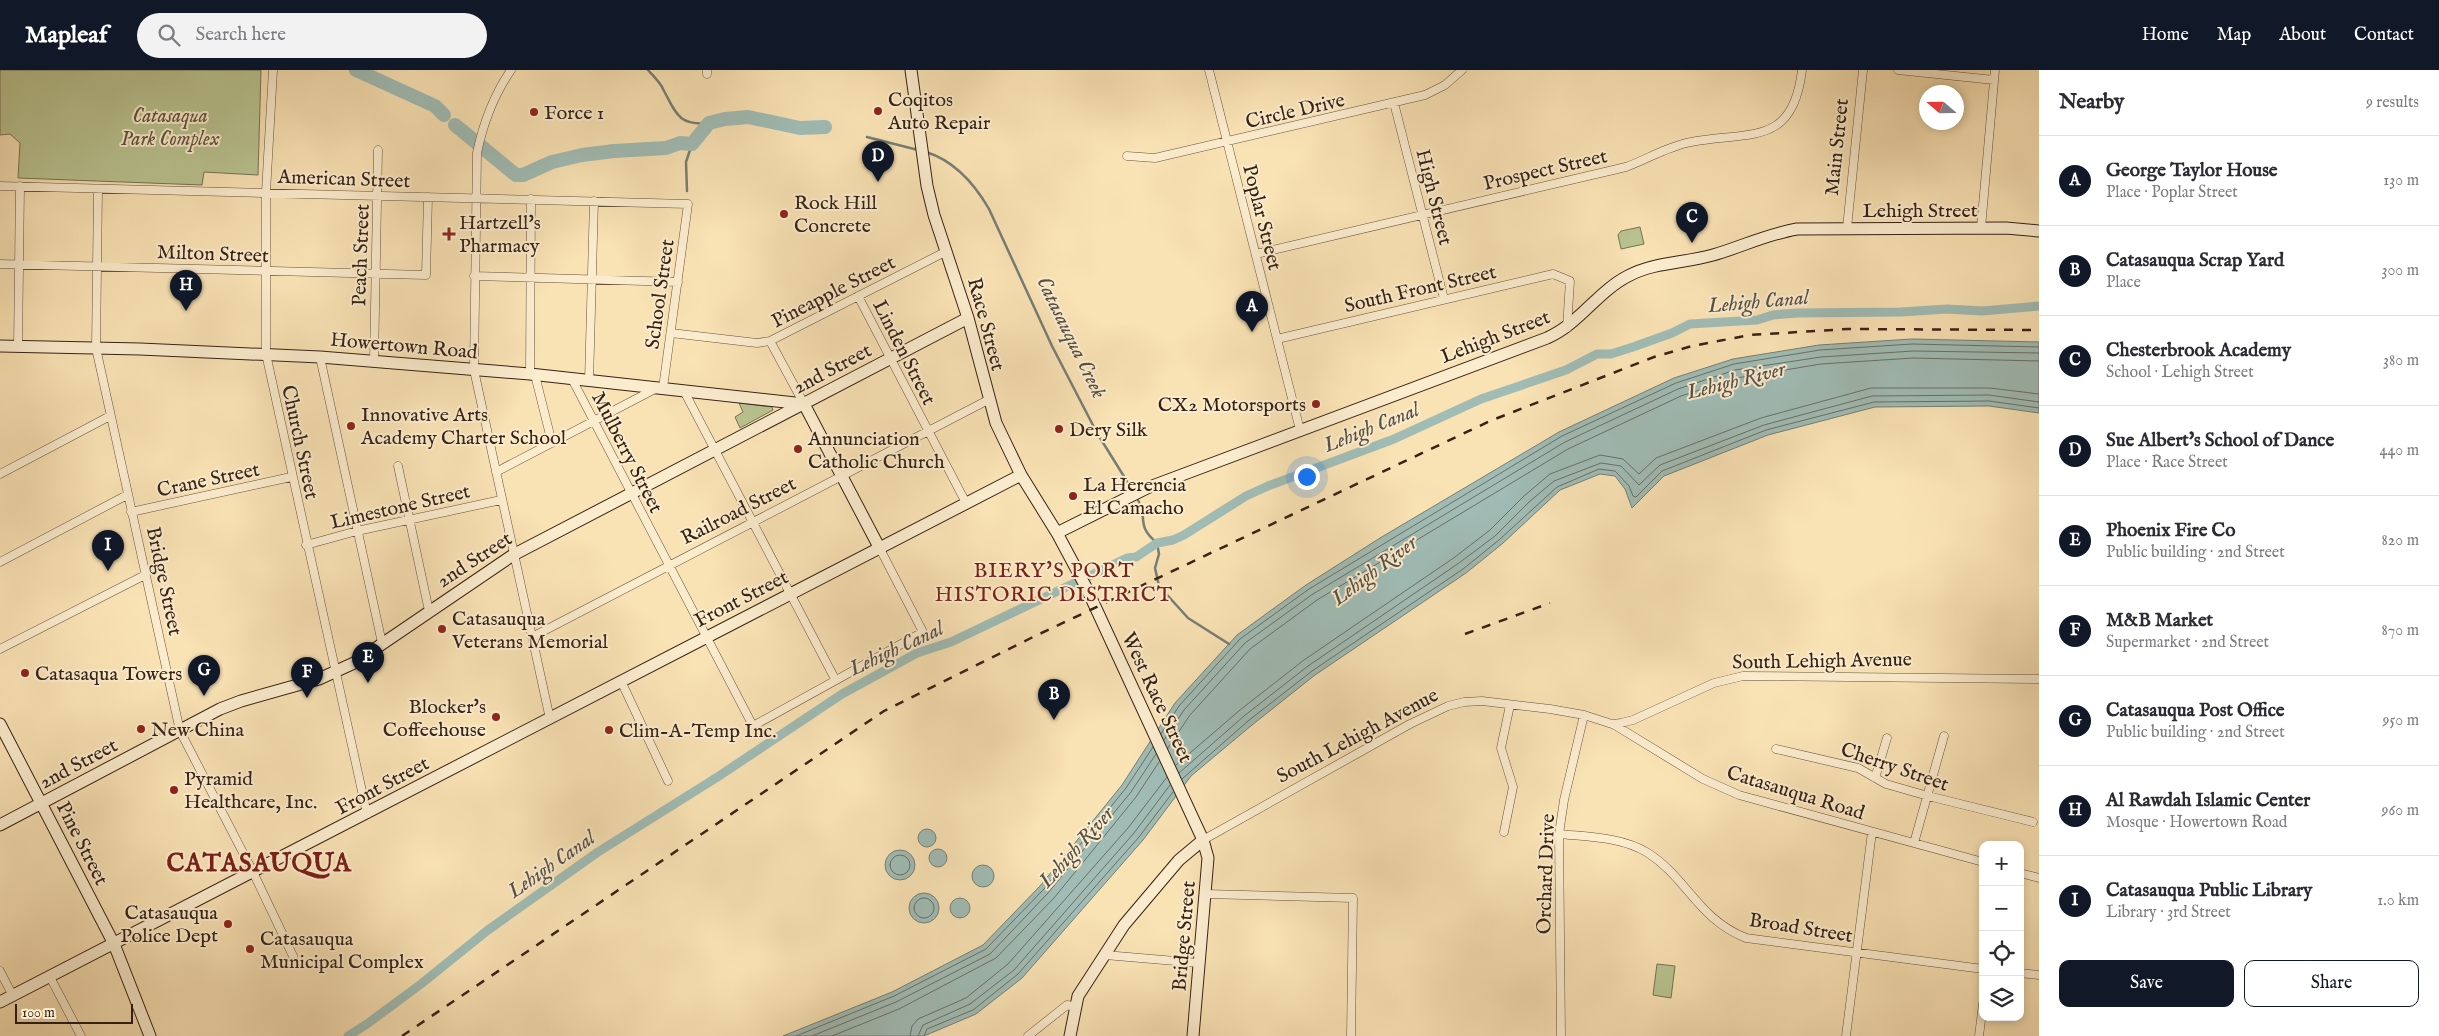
<!DOCTYPE html>
<meta charset="utf-8">
<style>
:root{--surface:#fff;--page:#f2f2f3;--text:#2b2b33;--muted:#7c7c81;--line:#e1e1e2;--accent:#111827}
body{margin:0;font-family:"IM FELL English",serif;background:var(--page);color:var(--text)}
.controls{position:absolute;right:15px;bottom:15px;display:grid;overflow:hidden;border-radius:10px;box-shadow:0 2px 8px #0003}
.controls button{width:45px;height:45px;display:grid;place-items:center;padding:0;border:0;border-bottom:1px solid var(--line);background:var(--surface);color:var(--text);font:25px sans-serif}
.compass{position:absolute;left:1919px;top:15px;width:45px;height:45px;border-radius:50%;background:var(--surface);box-shadow:0 2px 8px #0003;rotate:290deg}
.scale{position:absolute;left:15px;bottom:12px;width:118px;box-sizing:border-box;padding-left:5px;border:2px solid #362215;border-top:0;font-size:14px;line-height:18px;white-space:nowrap;color:#362215;-webkit-text-stroke:4px #fbecce;paint-order:stroke}
.you{position:absolute;left:1306px;top:406px;width:18px;height:18px;margin:-12px;border:4px solid #fff;border-radius:50%;background:#1a73e8;box-shadow:0 0 0 8px #1a73e833}
.badge{display:grid;place-items:center;width:32px;height:32px;border-radius:50%;background:var(--accent);color:#fff;font-size:16px;font-weight:700}
.pin{position:absolute;translate:-50% -41px;filter:drop-shadow(0 1px 2px #0008)}
.pin::after{content:'';position:absolute;top:26px;width:18px;height:15px;background:inherit;clip-path:polygon(0 0,100% 0,50% 100%)}
.list{margin:0;padding:0;list-style:none}
h2{display:flex;justify-content:space-between;align-items:center;height:65px;margin:0;padding:0 20px;font-size:21px}
h2 small{font-size:16px;font-weight:400;color:var(--muted)}
.list li{display:grid;grid-template-columns:32px 1fr auto;gap:15px;align-items:center;box-sizing:border-box;height:90px;padding:0 20px;border-top:1px solid var(--line)}
.list b{display:block;font-size:19px;white-space:nowrap}
.list p{margin:0;font-size:16px;white-space:nowrap;color:var(--muted)}
.list em{font-size:16px;font-style:normal;color:var(--muted)}
.actions{display:flex;gap:10px;padding:15px 20px}
.actions a{flex:1;padding:11px 0;border:1px solid var(--accent);border-radius:10px;text-align:center;font-size:18px;color:var(--accent)}
.actions .main{background:var(--accent);color:#fff}
.icon{flex:none;width:28px;height:28px;fill:none;stroke:currentColor;stroke-width:2;stroke-linecap:round;stroke-linejoin:round}
.map{position:relative;flex:none;width:2039px;height:966px;overflow:hidden}
header{display:flex;align-items:center;gap:30px;box-sizing:border-box;height:70px;padding:0 25px;background:var(--accent);color:#fff}
header strong{font-size:24px}
nav{display:flex;gap:28px;margin-inline-start:auto;font-size:18px}
.search{width:350px;height:45px;background:var(--page);display:flex;align-items:center;gap:12px;box-sizing:border-box;padding:0 18px;border-radius:28px;color:var(--muted);font-size:19px}
main{display:flex}
aside{flex:1;background:var(--surface)}
.map>svg:first-child{display:block}
.green{fill:#b9c491;stroke:#787353}
.water{fill:#a0bcb5;stroke:#767e75}
.lines{fill:none;stroke-linecap:round;stroke-linejoin:round}
.shore{stroke:#6b6f65;stroke-width:1}
.stream{stroke:#767e75;stroke-width:2.5}
.canal{stroke:#a0bcb5;stroke-width:9}
.river{stroke:#a0bcb5;stroke-width:14}
.street-casing{stroke:#67523d;stroke-width:9}
.secondary-casing{stroke:#362215;stroke-width:13}
.street{stroke:#fbecce;stroke-width:8}
.secondary{stroke:#fbecce;stroke-width:11}
.rail{stroke:#362215;stroke-width:2.5;stroke-dasharray:9 9;stroke-linecap:butt}
.poi-dot{fill:#8f2418;stroke:#fbecce;stroke-width:2}
.labels{text-anchor:middle;stroke-width:4;stroke-linejoin:round;paint-order:stroke}
.poi-label{font-size:20px;fill:#362215;stroke:#fbecce;text-anchor:start}
.street-label{font-size:20px;fill:#362215;stroke:#fbecce}
.park-label{font-size:20px;font-style:italic;fill:#5d533a;stroke:#fbecce}
.water-label{font-size:21px;font-style:italic;fill:#565045;stroke:#fbecce}
.neighbourhood-label{font-size:21px;letter-spacing:1px;fill:#7a1f14;stroke:#fbecce}
.district-label{font-size:25px;font-weight:bold;letter-spacing:1px;fill:#7a1f14;stroke:#fbecce}
</style>
<header>
<strong>Mapleaf</strong>
<div class="search"><svg class="icon" aria-label="search" viewBox="0 0 24 24"><circle cx="10" cy="10" r="6"/><path d="M15 15l6 6"/></svg>Search here</div>
<nav><a>Home</a><a>Map</a><a>About</a><a>Contact</a></nav>
</header>
<main>
<div class="map">
<svg width="2039" height="966" viewBox="0 0 2039 966">
<rect width="100%" height="100%" fill="#f9e2b4"/>
<filter id="stains"><feTurbulence type="fractalNoise" baseFrequency=".004" numOctaves="4"/><feColorMatrix values="0 0 0 0 .2 0 0 0 0 .09 0 0 0 0 .02 0 0 0 .5 -.17"/></filter>
<radialGradient id="worn" r=".72"><stop offset=".6" stop-color="#630" stop-opacity="0"/><stop offset="1" stop-color="#630" stop-opacity=".3"/></radialGradient>
<path class="green" d="M 0,0 L 261,0 L 258,105 L 204,102 L 202,115 L 18,108 L 20,73 L 10,64 L 0,65 Z
M 1640,157 L 1644,174 L 1621,179 L 1618,165 L 1621,161 Z
M 739,333 L 772,337 L 773,340 L 740,358 L 735,347 L 743,342 Z
M 1657,894 L 1675,896 L 1671,928 L 1653,925 Z"/>
<path class="water" d="M 1912,269 L 2039,272 L 2039,343 L 1989,336 L 1875,337 L 1768,365 L 1664,406 L 1632,438 L 1625,419 L 1615,406 L 1600,404 L 1560,420 L 1502,474 L 1466,503 L 1315,605 L 1252,655 L 1191,706 L 1143,770 L 1022,908 L 976,944 L 924,966 L 783,966 L 892,922 L 983,875 L 1040,816 L 1122,715 L 1175,633 L 1237,565 L 1306,515 L 1380,468 L 1559,362 L 1674,308 L 1733,289 L 1819,275 Z
M918 768a9 9 0 1 1 18 0a9 9 0 1 1-18 0Z
M929 788a9 9 0 1 1 18 0a9 9 0 1 1-18 0Z
M885 795a15 15 0 1 1 30 0a15 15 0 1 1-30 0Z
M972 806a11 11 0 1 1 22 0a11 11 0 1 1-22 0Z
M909 838a15 15 0 1 1 30 0a15 15 0 1 1-30 0Z
M950 838a10 10 0 1 1 20 0a10 10 0 1 1-20 0Z"/>
<g class="lines">
<path class="shore" d="M 1161,664 L 1179,636 L 1240,569 L 1309,519 L 1562,366 L 1676,313 L 1734,294 L 1820,280 L 1912,274 L 2039,277
M 1164,670 L 1184,640 L 1245,573 L 1313,524 L 1565,372 L 1678,319 L 1735,300 L 1821,287 L 1913,281 L 2039,283
M 1168,678 L 1190,645 L 1250,579 L 1317,530 L 1568,379 L 1681,326 L 1737,308 L 1821,294 L 1913,288 L 2039,291
M 1176,695 L 1240,640 L 1304,590 L 1455,487 L 1490,460 L 1524,426 L 1550,404 L 1600,385 L 1623,389 L 1639,404 L 1656,388 L 1761,348 L 1871,318 L 1990,318 L 2039,324
M 1179,703 L 1244,646 L 1308,596 L 1459,493 L 1495,466 L 1529,432 L 1554,411 L 1601,393 L 1621,396 L 1639,415 L 1660,395 L 1764,355 L 1872,326 L 1989,325 L 2039,332
M 1182,709 L 1248,651 L 1312,601 L 1463,499 L 1499,470 L 1557,417 L 1599,399 L 1615,401 L 1629,416 L 1633,426 L 1636,427 L 1662,401 L 1766,360 L 1874,332 L 1989,331 L 2039,338
M890 795a10 10 0 1 1 20 0a10 10 0 1 1-20 0Z
M914 838a10 10 0 1 1 20 0a10 10 0 1 1-20 0Z
M 796,966 L 894,926 L 986,879 L 1044,819 L 1126,718 L 1153,677
M 812,966 L 896,932 L 990,884 L 1048,823 L 1131,722 L 1156,684
M 832,966 L 899,939 L 996,888 L 1054,828 L 1136,727 L 1159,692
M 910,966 L 912,956 L 918,949 L 966,928 L 1008,894 L 1128,758 L 1167,707
M 918,966 L 923,955 L 970,934 L 1014,900 L 1134,763 L 1170,715
M 924,966 L 927,959 L 973,940 L 1018,904 L 1139,767 L 1173,722"/>
<path class="stream" d="M 648,0 C 653,6 660,12 663,19 C 676,43 678,56 709,53
M 867,67 L 918,80
M 926,82 C 955,91 974,113 989,139 L 1052,276 L 1097,363 L 1133,421
M 687,121 L 686,92 L 692,74
M 1137,428 C 1149,449 1135,455 1157,473 L 1159,484 L 1155,498 L 1159,516 L 1188,548 L 1229,574"/>
<path class="canal" d="M 348,966 L 367,954 L 421,914 L 488,860 L 598,782 L 719,706 L 842,624 L 917,583 L 951,572 L 1127,488 L 1136,487 L 1157,473 L 1173,470 L 1184,465 L 1246,426 L 1268,416 L 1394,369 L 1481,329 L 1566,300 L 1597,284 L 1611,284 L 1633,277 L 1672,263 L 1690,254 L 1757,250 L 1773,245 L 1798,243 L 1901,242 L 1947,239 L 1982,241 L 2039,236"/>
<path class="river" d="M 356,0 L 435,36 L 444,45
M 455,55 L 516,105 L 523,105 L 552,92 L 582,85 L 614,81 L 666,78 L 680,73 L 692,74 L 709,53 L 725,49 L 748,47 L 800,58 L 825,57"/>
<g class="street-casing">
<path id="street" d="M 273,0 L 266,122 L 266,284 L 367,744
M 511,0 C 494,25 483,54 477,83 L 474,300 L 550,649
M 1209,0 L 1300,360
M 1898,0 L 1994,10
M 707,4 L 707,0
M 1394,33 L 1444,229
M 1127,86 L 1155,88 L 1425,25 L 1445,15 L 1462,0
M 0,116 L 688,134 L 663,318
M 98,119 L 96,278 L 180,661 L 253,802 L 293,886
M 1847,158 L 1863,0
M 1981,158 L 1995,0
M 1256,184 L 1626,97 C 1648,89 1668,76 1691,72 C 1750,61 1793,77 1802,0
M 0,194 L 426,205 L 428,127
M 474,206 L 678,212
M 858,226 L 966,433
M 671,263 L 757,273 L 770,271 L 947,181
M 1277,269 L 1553,204 L 1570,211 L 1567,258
M 770,271 L 804,334
M 18,277 L 20,116
M 320,287 L 382,573
M 374,291 L 378,80
M 530,304 L 531,129
M 535,305 L 552,373
M 572,309 L 753,656 L 923,562 L 879,477
M 589,311 L 594,131
M 684,321 L 835,609
M 398,396 L 429,541
M 496,402 L 655,319
M 0,404 L 110,346
M 131,442 L 291,407
M 306,475 L 357,461 L 501,430
M 0,492 L 127,425
M 532,567 L 988,330
M 0,579 L 145,505
M 621,611 L 668,711
M 1613,654 L 1703,709 L 1739,725 L 1983,792
M 1776,679 L 1858,698 L 1886,714 L 1928,726 L 2033,752
M 1875,708 L 1887,668
M 1504,762 L 1513,717 L 1501,678 L 1510,635
M 1559,764 C 1589,767 1622,767 1648,783 C 1687,808 1698,849 1746,868 L 1983,899
M 1203,770 L 1410,654 L 1448,636 L 1464,632 L 1482,631 L 1550,639 L 1584,645 L 1612,654 L 1621,653 L 1633,650 L 1714,613 L 1743,606 L 2039,609
M 1914,773 L 1944,666
M 2020,803 L 2039,808
M 1206,824 L 1353,828 L 1351,966
M 1105,885 L 1199,893
M 0,901 L 13,926
M 2020,903 L 2039,905
M 50,907 L 81,966
M 1028,966 L 1067,935 L 1074,936
M 1561,966 L 1559,764 L 1564,730 L 1584,645
M 1846,966 L 1872,762
M 1979,966 L 1983,934"/>
</g>
<g class="secondary-casing">
<path id="secondary" d="M 911,0 L 927,116 L 934,145 L 968,248 L 996,353 L 1021,405 L 1057,463 L 1087,519 L 1203,770 L 1208,788 L 1193,966
M 0,276 L 140,279 L 320,287 L 530,304 L 804,334 L 879,477
M 1057,463 L 1147,418 L 1547,268 C 1579,254 1597,222 1628,206 C 1654,192 1685,193 1713,185 C 1741,177 1767,164 1797,159 L 2006,158 L 2039,161
M 0,654 L 114,874 L 150,966
M 0,755 L 220,639 L 241,631 L 319,609 L 354,593 L 513,485 L 968,248
M 0,932 L 1021,405
M 1070,966 L 1078,926 L 1124,855 L 1179,790 L 1203,770"/>
</g>
<use href="#street" class="street"/>
<use href="#secondary" class="secondary"/>
<path class="rail" d="M 1465,564 L 1550,533
M 402,966 L 884,641 L 1031,568 L 1490,351 L 1654,287 L 1692,276 L 1750,265 L 1848,259 L 2039,260"/>
</g>
<g class="poi-dot">
<circle cx="878" cy="41" r="5"/>
<circle cx="534" cy="42" r="5"/>
<circle cx="784" cy="144" r="5"/>
<path d="M446.5 156.5h5v5h5v5h-5v5h-5v-5h-5v-5h5z"/>
<circle cx="1316" cy="334" r="5"/>
<circle cx="351" cy="356" r="5"/>
<circle cx="1059" cy="359" r="5"/>
<circle cx="798" cy="379" r="5"/>
<circle cx="1073" cy="426" r="5"/>
<circle cx="442" cy="559" r="5"/>
<circle cx="25" cy="603" r="5"/>
<circle cx="496" cy="647" r="5"/>
<circle cx="141" cy="659" r="5"/>
<circle cx="609" cy="660" r="5"/>
<circle cx="174" cy="720" r="5"/>
<circle cx="228" cy="854" r="5"/>
<circle cx="250" cy="879" r="5"/>
</g>
<g class="labels">
<g class="poi-label">
<text x="888" y="36">Coqitos<tspan x="888" dy="23">Auto Repair</tspan></text>
<text x="544" y="49">Force 1</text>
<text x="794" y="139">Rock Hill<tspan x="794" dy="23">Concrete</tspan></text>
<text x="459" y="159">Hartzell's<tspan x="459" dy="23">Pharmacy</tspan></text>
<text x="1306" y="341" text-anchor="end">CX2 Motorsports</text>
<text x="361" y="351">Innovative Arts<tspan x="361" dy="23">Academy Charter School</tspan></text>
<text x="1069" y="366">Dery Silk</text>
<text x="808" y="375">Annunciation<tspan x="808" dy="23">Catholic Church</tspan></text>
<text x="1083" y="421">La Herencia<tspan x="1083" dy="23">El Camacho</tspan></text>
<text x="452" y="555">Catasauqua<tspan x="452" dy="23">Veterans Memorial</tspan></text>
<text x="35" y="610">Catasaqua Towers</text>
<text x="486" y="643" text-anchor="end">Blocker's<tspan x="486" dy="23">Coffeehouse</tspan></text>
<text x="151" y="666">New China</text>
<text x="619" y="667">Clim-A-Temp Inc.</text>
<text x="184" y="715">Pyramid<tspan x="184" dy="23">Healthcare, Inc.</tspan></text>
<text x="218" y="849" text-anchor="end">Catasauqua<tspan x="218" dy="23">Police Dept</tspan></text>
<text x="260" y="875">Catasauqua<tspan x="260" dy="23">Municipal Complex</tspan></text>
</g>
<g class="street-label">
<text transform="translate(1295 40) rotate(-13)" y="7">Circle Drive</text>
<text transform="translate(1836 77) rotate(-84)" y="7">Main Street</text>
<text transform="translate(1545 99) rotate(-13)" y="7">Prospect Street</text>
<text transform="translate(344 108) rotate(2)" y="7">American Street</text>
<text transform="translate(1435 127) rotate(76)" y="7">High Street</text>
<text x="1920" y="147">Lehigh Street</text>
<text transform="translate(1263 147) rotate(76)" y="7">Poplar Street</text>
<text transform="translate(213 183) rotate(2)" y="7">Milton Street</text>
<text transform="translate(360 185) rotate(-88)" y="7">Peach Street</text>
<text transform="translate(1420 218) rotate(-13)" y="7">South Front Street</text>
<text transform="translate(833 221) rotate(-27)" y="7">Pineapple Street</text>
<text transform="translate(659 224) rotate(-82)" y="7">School Street</text>
<text transform="translate(987 254) rotate(75)" y="7">Race Street</text>
<text transform="translate(1495 266) rotate(-21)" y="7">Lehigh Street</text>
<text transform="translate(404 275) rotate(5)" y="7">Howertown Road</text>
<text transform="translate(905 282) rotate(63)" y="7">Linden Street</text>
<text transform="translate(832 298) rotate(-28)" y="7">2nd Street</text>
<text transform="translate(301 372) rotate(78)" y="7">Church Street</text>
<text transform="translate(628 382) rotate(63)" y="7">Mulberry Street</text>
<text transform="translate(208 409) rotate(-12)" y="7">Crane Street</text>
<text transform="translate(400 436) rotate(-13)" y="7">Limestone Street</text>
<text transform="translate(738 440) rotate(-27)" y="7">Railroad Street</text>
<text transform="translate(474 489) rotate(-33)" y="7">2nd Street</text>
<text transform="translate(165 511) rotate(78)" y="7">Bridge Street</text>
<text transform="translate(741 528) rotate(-27)" y="7">Front Street</text>
<text transform="translate(1822 590) rotate(-1)" y="7">South Lehigh Avenue</text>
<text transform="translate(1158 627) rotate(65)" y="7">West Race Street</text>
<text transform="translate(1357 665) rotate(-28)" y="7">South Lehigh Avenue</text>
<text transform="translate(78 693) rotate(-28)" y="7">2nd Street</text>
<text transform="translate(1895 696) rotate(19)" y="7">Cherry Street</text>
<text transform="translate(382 715) rotate(-28)" y="7">Front Street</text>
<text transform="translate(1796 722) rotate(17)" y="7">Catasauqua Road</text>
<text transform="translate(83 773) rotate(63)" y="7">Pine Street</text>
<text transform="translate(1545 804) rotate(-88)" y="7">Orchard Drive</text>
<text transform="translate(1801 857) rotate(9)" y="7">Broad Street</text>
<text transform="translate(1183 866) rotate(-85)" y="7">Bridge Street</text>
</g>
<g class="park-label">
<text x="170" y="52">Catasaqua<tspan x="170" dy="23">Park Complex</tspan></text>
</g>
<g class="water-label">
<text transform="translate(1758 231) rotate(-5)" y="7">Lehigh Canal</text>
<text transform="translate(1072 267) rotate(64)" y="7">Catasauqua Creek</text>
<text transform="translate(1736 310) rotate(-14)" y="7">Lehigh River</text>
<text transform="translate(1371 357) rotate(-22)" y="7">Lehigh Canal</text>
<text transform="translate(1374 500) rotate(-37)" y="7">Lehigh River</text>
<text transform="translate(896 578) rotate(-25)" y="7">Lehigh Canal</text>
<text transform="translate(1076 777) rotate(-48)" y="7">Lehigh River</text>
<text transform="translate(551 794) rotate(-35)" y="7">Lehigh Canal</text>
</g>
<g class="neighbourhood-label">
<text x="1054" y="507">BIERY'S PORT<tspan x="1054" dy="24">HISTORIC DISTRICT</tspan></text>
</g>
<g class="district-label">
<text x="259" y="801">CATASAUQUA</text>
</g>
</g>
<rect width="100%" height="100%" filter="url(#stains)"/>
<rect width="100%" height="100%" fill="url(#worn)"/>
</svg>
<div class="controls">
<button>+</button>
<button>−</button>
<button><svg class="icon" aria-label="locate" viewBox="0 0 24 24"><circle cx="12" cy="12" r="6"/><path d="M12 2v4M12 18v4M2 12h4M18 12h4"/></svg></button>
<button><svg class="icon" aria-label="layers" viewBox="0 0 24 24"><path d="M12 4l9 5-9 5-9-5zM3 14l9 5 9-5"/></svg></button>
</div>
<svg class="compass" viewBox="-18 -18 36 36"><path d="M0-13l5 13h-10z" fill="#e53935"/><path d="M0 13l5-13h-10z" fill="#7c7c81"/></svg>
<div class="scale">100 m</div>
<div class="you"></div>
<div class="pin badge" style="left:1252px;top:262px">A</div>
<div class="pin badge" style="left:1054px;top:650px">B</div>
<div class="pin badge" style="left:1692px;top:173px">C</div>
<div class="pin badge" style="left:878px;top:112px">D</div>
<div class="pin badge" style="left:368px;top:613px">E</div>
<div class="pin badge" style="left:307px;top:628px">F</div>
<div class="pin badge" style="left:204px;top:626px">G</div>
<div class="pin badge" style="left:186px;top:241px">H</div>
<div class="pin badge" style="left:108px;top:501px">I</div>
</div>
<aside>
<h2>Nearby<small>9 results</small></h2>
<ul class="list">
<li><span class="badge">A</span><div><b>George Taylor House</b><p>Place · Poplar Street</p></div><em>130 m</em></li>
<li><span class="badge">B</span><div><b>Catasauqua Scrap Yard</b><p>Place</p></div><em>300 m</em></li>
<li><span class="badge">C</span><div><b>Chesterbrook Academy</b><p>School · Lehigh Street</p></div><em>380 m</em></li>
<li><span class="badge">D</span><div><b>Sue Albert's School of Dance</b><p>Place · Race Street</p></div><em>440 m</em></li>
<li><span class="badge">E</span><div><b>Phoenix Fire Co</b><p>Public building · 2nd Street</p></div><em>820 m</em></li>
<li><span class="badge">F</span><div><b>M&amp;B Market</b><p>Supermarket · 2nd Street</p></div><em>870 m</em></li>
<li><span class="badge">G</span><div><b>Catasauqua Post Office</b><p>Public building · 2nd Street</p></div><em>950 m</em></li>
<li><span class="badge">H</span><div><b>Al Rawdah Islamic Center</b><p>Mosque · Howertown Road</p></div><em>960 m</em></li>
<li><span class="badge">I</span><div><b>Catasauqua Public Library</b><p>Library · 3rd Street</p></div><em>1.0 km</em></li>
</ul>
<div class="actions"><a class="main">Save</a><a>Share</a></div>
</aside>
</main>
